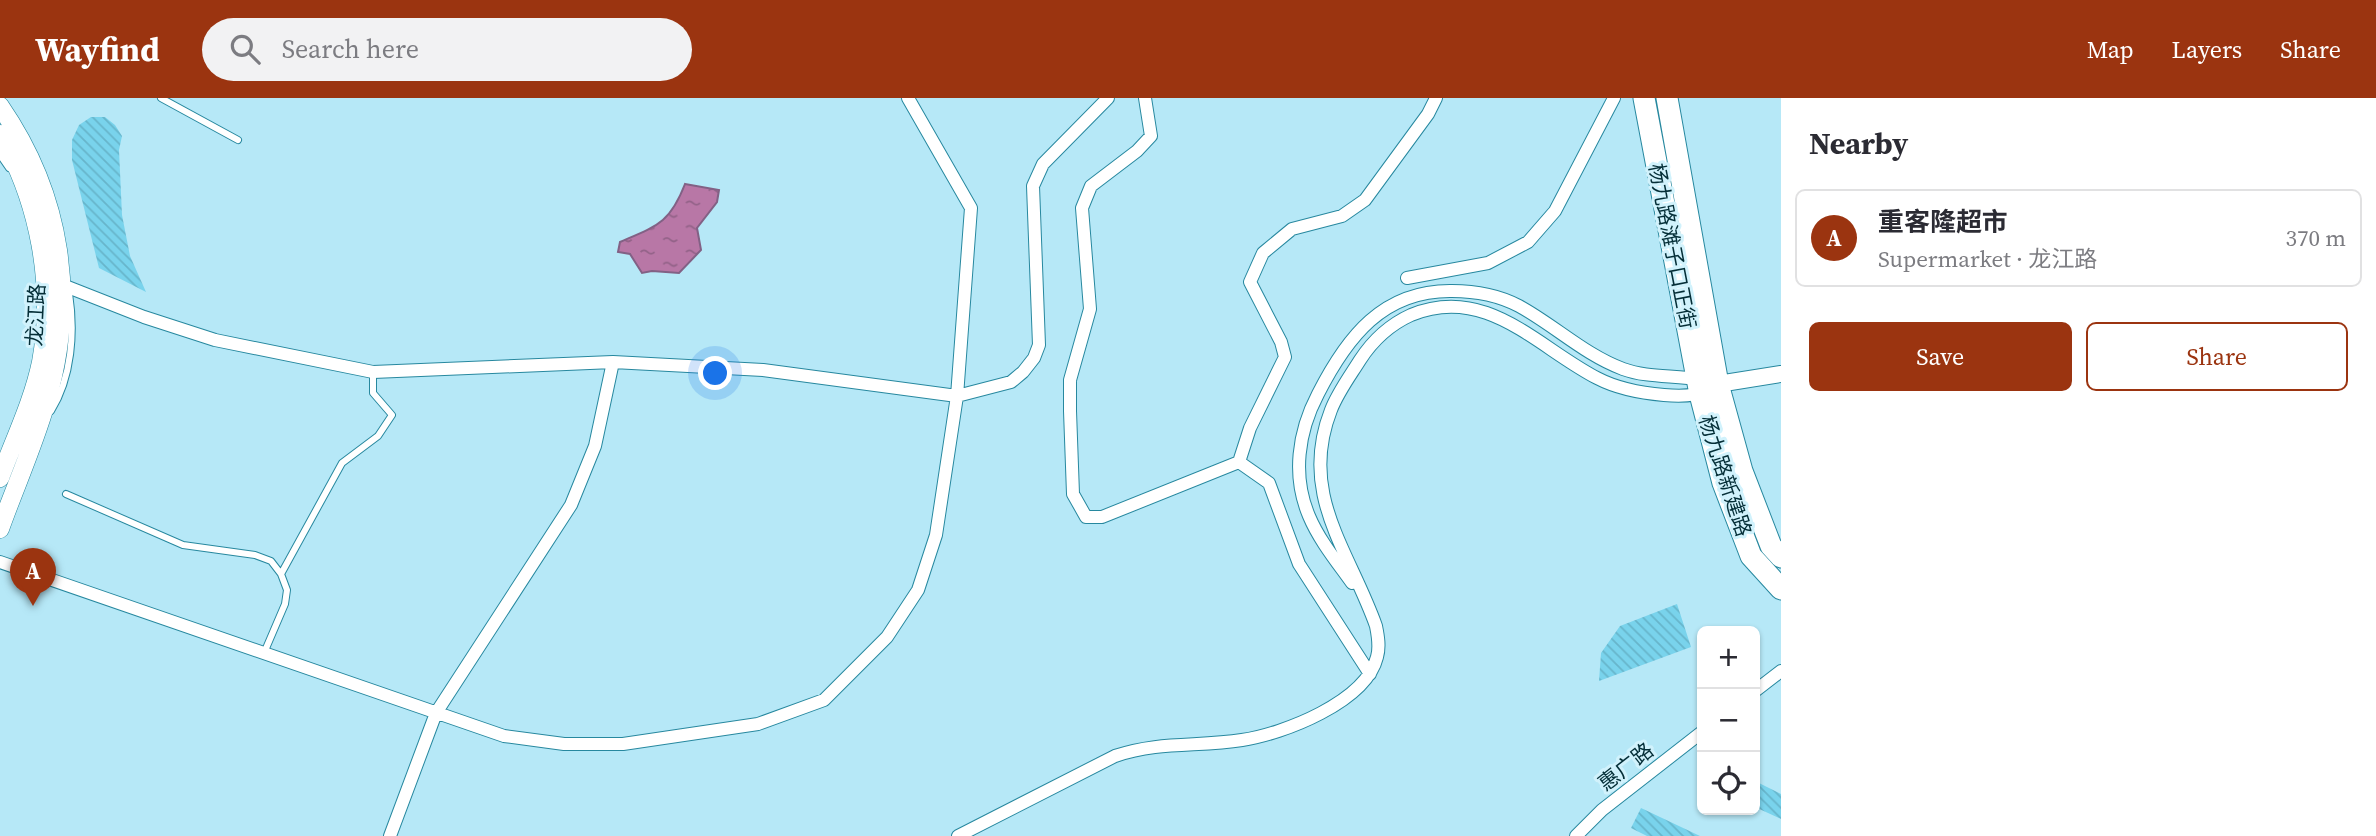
<!DOCTYPE html>
<meta charset="utf-8">
<style>
:root{--surface:#fff;--page:#f2f2f3;--text:#2b2b33;--muted:#7c7c81;--line:#e1e1e2;--accent:#9b3410}
body{margin:0;font-family:"Source Serif 4","Noto Sans SC",serif;background:var(--page);color:var(--text)}
.controls{position:absolute;right:21px;bottom:21px;display:grid;overflow:hidden;border-radius:10px;box-shadow:0 2px 5px #0004}
.controls button{width:63px;height:63px;display:grid;place-items:center;padding:0;border:0;border-bottom:2px solid var(--line);background:var(--surface);color:var(--text);font:35px sans-serif}
.you{position:absolute;left:716px;top:276px;width:24px;height:24px;margin:-18px;border:5px solid #fff;border-radius:50%;background:#1a73e8;box-shadow:0 0 0 10px #1a73e833}
.badge{display:grid;place-items:center;width:46px;height:46px;border-radius:50%;background:var(--accent);color:#fff;font-size:23px;font-weight:700}
.pin{position:absolute;translate:-50% -58px;filter:drop-shadow(0 2px 4px #0008)}
.pin::after{content:'';position:absolute;top:37px;width:24px;height:21px;background:inherit;clip-path:polygon(0 0,100% 0,50% 100%)}
.list{margin:0;padding:0;list-style:none}
h2{display:flex;justify-content:space-between;align-items:center;height:91px;margin:0;padding:0 28px;font-size:30px}
h2 small{font-size:23px;font-weight:400;color:var(--muted)}
.list li{display:grid;grid-template-columns:46px 1fr auto;gap:21px;align-items:center;box-sizing:border-box;height:98px;margin:0 14px 14px;padding:0 14px;border:2px solid var(--line);border-radius:10px}
.list b{display:block;font-size:26px;white-space:nowrap}
.list p{margin:0;font-size:23px;white-space:nowrap;color:var(--muted)}
.list em{font-size:23px;font-style:normal;color:var(--muted)}
.actions{display:flex;gap:14px;padding:21px 28px}
.actions a{flex:1;padding:16px 0;border:2px solid var(--accent);border-radius:10px;text-align:center;font-size:24px;color:var(--accent)}
.actions .main{background:var(--accent);color:#fff}
.icon{flex:none;width:38px;height:38px;fill:none;stroke:currentColor;stroke-width:2;stroke-linecap:round;stroke-linejoin:round}
.map{position:relative;flex:none;width:1781px;height:738px;overflow:hidden}
header{display:flex;align-items:center;gap:42px;box-sizing:border-box;height:98px;padding:0 35px;background:var(--accent);color:#fff}
header strong{font-size:33px}
nav{display:flex;gap:38px;margin-inline-start:auto;font-size:24px}
.search{width:490px;height:63px;background:var(--page);display:flex;align-items:center;gap:18px;box-sizing:border-box;padding:0 24px;border-radius:38px;color:var(--muted);font-size:26px}
main{display:flex}
aside{flex:1;background:var(--surface)}
.map>svg:first-child{display:block}
.water{fill:url(#water-ripples);stroke:#826185;stroke-width:2}
.building{fill:url(#building-back-hatch)}
.lines{fill:none;stroke-linecap:round;stroke-linejoin:round}
.service-casing{stroke:#27889f;stroke-width:8}
.minor-casing{stroke:#27889f;stroke-width:14}
.tertiary-casing{stroke:#27889f;stroke-width:18}
.secondary-casing{stroke:#27889f;stroke-width:19}
.primary-casing{stroke:#27889f;stroke-width:23}
.service{stroke:#fff;stroke-width:6}
.minor{stroke:#fff;stroke-width:12}
.tertiary{stroke:#fff;stroke-width:16}
.secondary{stroke:#fff;stroke-width:18}
.primary{stroke:#fff;stroke-width:21}
.labels{text-anchor:middle;stroke-width:6;stroke-linejoin:round;paint-order:stroke}
.street-label{font-size:21px;fill:#042e37;stroke:#d1f2fc}
</style>
<header>
<strong>Wayfind</strong>
<div class="search"><svg class="icon" aria-label="search" viewBox="0 0 24 24"><circle cx="10" cy="10" r="6"/><path d="M15 15l6 6"/></svg>Search here</div>
<nav><a>Map</a><a>Layers</a><a>Share</a></nav>
</header>
<main>
<div class="map">
<svg width="1781" height="738" viewBox="0 0 1781 738">
<defs>
<pattern id="water-ripples" width="26" height="14" patternUnits="userSpaceOnUse" patternTransform="scale(1.75)"><rect width="26" height="14" fill="#b877a6"/><path d="M2 4q2-2 4 0t4 0M15 11q2-2 4 0t4 0" fill="none" stroke="#936288"/></pattern>
<pattern id="building-back-hatch" width="6" height="6" patternUnits="userSpaceOnUse" patternTransform="scale(1.75)"><rect width="6" height="6" fill="#79d3ec"/><path d="M-1 5l2 2M0 0l6 6M5-1l2 2" fill="none" stroke="#67b5cb"/></pattern>
</defs>
<rect width="100%" height="100%" fill="#b6e8f7"/>
<path class="water" d="M 685,86 L 719,92 L 717,104 L 697,130 L 701,152 L 679,175 L 652,173 L 642,175 L 630,156 L 618,154 L 620,144 C 657,128 670,125 685,86 Z"/>
<path class="building" d="M 91,19 L 105,19 L 115,27 L 122,38 L 119,52 L 122,117 L 130,158 L 146,194 L 99,170 L 72,62 L 72,42 L 79,27 Z
M 1677,506 L 1691,549 L 1599,583 L 1601,555 L 1620,528 Z
M 1755,683 L 1781,696 L 1781,721 L 1755,709 Z
M 1641,710 L 1700,738 L 1647,738 L 1631,730 Z"/>
<g class="lines">
<g class="service-casing">
<path id="service" d="M 161,0 L 238,42
M 0,57 L 9,70
M 51,313 C 72,279 75,234 69,195
M 66,396 L 183,447 L 255,457 L 271,463 L 281,476 L 287,492 L 285,506 L 264,555
M 281,476 L 342,365 L 378,338 L 392,317 L 373,295 L 373,274"/>
</g>
<g class="minor-casing">
<path id="minor" d="M 1145,0 L 1151,38 L 1137,53 L 1091,88 L 1082,110 L 1090,211 L 1070,282 L 1070,313 L 1073,396 L 1086,419 L 1102,419 L 1239,364
M 1407,180 L 1488,165 L 1528,144 L 1555,113 L 1614,0
M 55,184 L 144,219 L 215,242 L 373,274 L 613,264 L 763,272 L 957,298 L 1011,284 L 1023,274 L 1034,260 L 1039,247 L 1033,88 L 1043,66 L 1108,0
M 1239,364 L 1250,330 L 1285,259 L 1281,244 L 1250,184 L 1263,155 L 1292,131 L 1342,118 L 1365,102 L 1428,16 L 1436,0
M 1239,364 L 1269,385 L 1299,466 L 1370,576
M 0,464 L 504,638 L 564,646 L 623,646 L 758,626 L 824,602 L 887,539 L 918,492 L 936,437 L 957,298 L 971,110 L 908,0
M 1352,485 C 1337,464 1319,442 1309,418 C 1292,378 1298,334 1318,296 C 1347,239 1383,192 1452,193 C 1475,193 1498,197 1519,208 C 1554,227 1585,257 1623,271 C 1648,280 1675,277 1701,282
M 1755,593 L 1781,573
M 390,738 L 436,615 L 571,407 L 595,348 L 613,264
M 958,738 L 1115,658 C 1159,643 1198,649 1242,642 C 1283,636 1366,604 1377,559 C 1380,549 1378,538 1376,528 C 1349,452 1298,396 1331,312 C 1338,294 1350,278 1360,262 C 1373,242 1389,227 1411,217 C 1486,186 1537,249 1597,280 C 1618,291 1640,295 1664,297 C 1676,298 1694,299 1705,293
M 1576,738 L 1602,712 L 1702,634"/>
</g>
<g class="tertiary-casing">
<path id="tertiary" d="M 1718,286 L 1781,276"/>
</g>
<g class="secondary-casing">
<path id="secondary" d="M 0,8 C 62,98 77,201 46,305 C 34,347 15,389 0,431
M 0,36 C 39,103 55,187 41,264 C 33,303 14,342 0,380"/>
</g>
<g class="primary-casing">
<path id="primary" d="M 1644,0 L 1700,296 L 1723,385 L 1751,458 L 1781,491
M 1667,0 L 1718,286 L 1742,373 L 1771,448 L 1781,459"/>
</g>
<use href="#service" class="service"/>
<use href="#minor" class="minor"/>
<use href="#tertiary" class="tertiary"/>
<use href="#secondary" class="secondary"/>
<use href="#primary" class="primary"/>
</g>
<g class="labels">
<g class="street-label">
<text transform="translate(1672 148) rotate(79)" y="7">杨九路滩子口正街</text>
<text transform="translate(36 217) rotate(-87)" y="7">龙江路</text>
<text transform="translate(1725 378) rotate(72)" y="7">杨九路新建路</text>
<text transform="translate(1626 669) rotate(-38)" y="7">惠广路</text>
</g>
</g>
</svg>
<div class="controls">
<button>+</button>
<button>−</button>
<button><svg class="icon" aria-label="locate" viewBox="0 0 24 24"><circle cx="12" cy="12" r="6"/><path d="M12 2v4M12 18v4M2 12h4M18 12h4"/></svg></button>
</div>
<div class="you"></div>
<div class="pin badge" style="left:33px;top:508px">A</div>
</div>
<aside>
<h2>Nearby<small></small></h2>
<ul class="list">
<li><span class="badge">A</span><div><b>重客隆超市</b><p>Supermarket · 龙江路</p></div><em>370 m</em></li>
</ul>
<div class="actions"><a class="main">Save</a><a>Share</a></div>
</aside>
</main>
